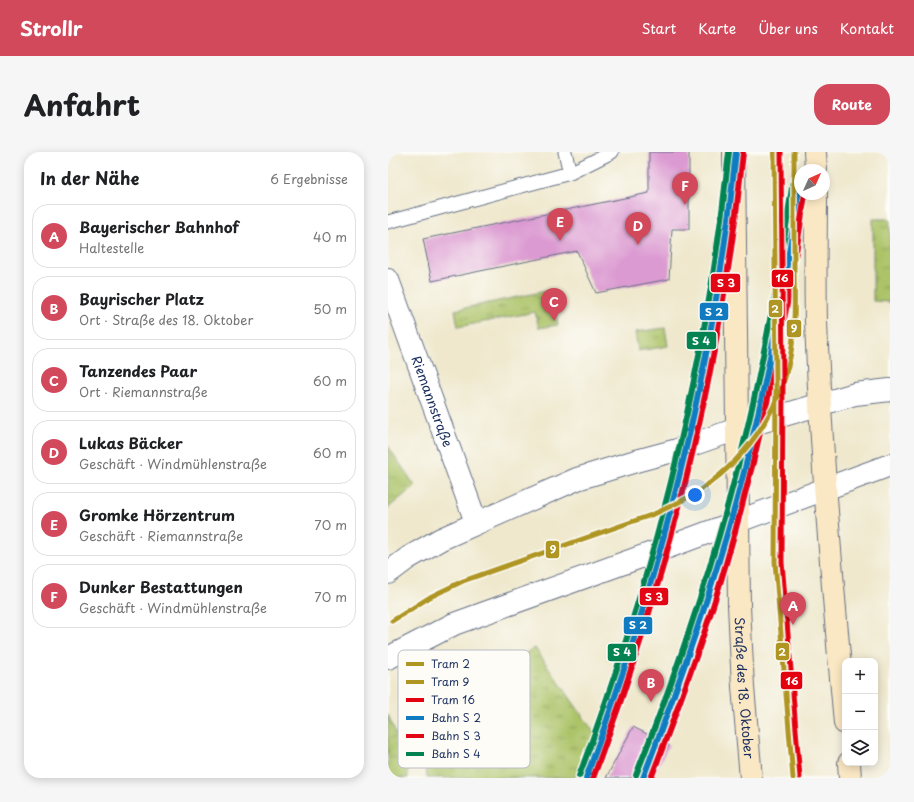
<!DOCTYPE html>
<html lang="de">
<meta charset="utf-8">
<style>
:root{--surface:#fff;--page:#f6f6f6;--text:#202124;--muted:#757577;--line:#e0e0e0;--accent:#d1495b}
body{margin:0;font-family:"Playpen Sans",sans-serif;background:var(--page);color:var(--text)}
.controls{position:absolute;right:12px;bottom:12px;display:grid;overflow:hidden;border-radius:8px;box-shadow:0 2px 10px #0003}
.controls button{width:36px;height:36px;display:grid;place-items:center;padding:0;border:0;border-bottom:1px solid var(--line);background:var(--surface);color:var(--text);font:20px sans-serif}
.compass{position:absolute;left:406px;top:12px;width:36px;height:36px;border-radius:50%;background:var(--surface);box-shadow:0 2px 10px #0003;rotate:45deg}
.you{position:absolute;left:307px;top:343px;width:14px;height:14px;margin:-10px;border:3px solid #fff;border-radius:50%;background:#1a73e8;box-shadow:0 0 0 6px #1a73e833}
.badge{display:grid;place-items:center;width:26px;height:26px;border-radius:50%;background:var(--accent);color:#fff;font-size:13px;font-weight:700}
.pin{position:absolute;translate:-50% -33px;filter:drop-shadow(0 1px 2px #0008)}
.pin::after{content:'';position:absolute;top:21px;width:14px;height:12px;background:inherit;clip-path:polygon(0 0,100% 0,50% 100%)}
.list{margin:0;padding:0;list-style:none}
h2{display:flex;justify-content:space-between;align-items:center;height:52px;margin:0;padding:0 16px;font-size:17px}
h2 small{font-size:13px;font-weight:400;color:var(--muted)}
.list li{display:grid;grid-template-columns:26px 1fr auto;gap:12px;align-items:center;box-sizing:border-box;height:64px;margin:0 8px 8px;padding:0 8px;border:1px solid var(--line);border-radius:16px}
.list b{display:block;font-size:15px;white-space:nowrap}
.list p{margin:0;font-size:13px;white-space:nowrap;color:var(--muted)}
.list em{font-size:13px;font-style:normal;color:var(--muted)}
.icon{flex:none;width:22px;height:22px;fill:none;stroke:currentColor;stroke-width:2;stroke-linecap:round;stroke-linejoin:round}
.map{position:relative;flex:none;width:502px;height:626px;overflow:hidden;border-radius:16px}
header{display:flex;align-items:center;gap:24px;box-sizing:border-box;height:56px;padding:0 20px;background:var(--accent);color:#fff}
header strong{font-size:19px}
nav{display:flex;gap:22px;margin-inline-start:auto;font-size:14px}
.intro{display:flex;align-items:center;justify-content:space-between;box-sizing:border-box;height:96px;padding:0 24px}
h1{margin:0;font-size:28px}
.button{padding:10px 18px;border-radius:16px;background:var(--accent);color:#fff;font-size:14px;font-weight:700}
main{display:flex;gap:24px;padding:0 24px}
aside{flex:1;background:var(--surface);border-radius:16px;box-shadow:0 2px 10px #0003}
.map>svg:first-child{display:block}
.grass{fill:url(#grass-tufts);stroke:#647963}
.building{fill:#db9ad1}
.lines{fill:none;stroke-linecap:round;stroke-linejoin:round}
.service-casing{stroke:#657085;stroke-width:15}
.minor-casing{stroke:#657085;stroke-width:24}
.tertiary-casing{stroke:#657085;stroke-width:24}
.secondary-casing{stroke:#657085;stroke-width:24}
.service{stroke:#fff;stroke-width:13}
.minor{stroke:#fff;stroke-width:22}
.tertiary{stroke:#fff;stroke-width:22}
.secondary{stroke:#fae7c3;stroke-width:22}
.rail-1-casing{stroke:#fdfcf7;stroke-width:9}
.rail-2-casing{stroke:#fdfcf7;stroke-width:9}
.rail-3-casing{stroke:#fdfcf7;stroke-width:9}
.rail-1{stroke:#107bc0;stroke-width:6}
.rail-2{stroke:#e30614;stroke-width:6}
.rail-3{stroke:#028351;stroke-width:6}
.tram-1-casing{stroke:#fdfcf7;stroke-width:8}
.tram-2-casing{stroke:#fdfcf7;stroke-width:8}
.tram-3-casing{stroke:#fdfcf7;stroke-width:8}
.tram-1{stroke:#af9521;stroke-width:5}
.tram-2{stroke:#af9521;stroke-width:5}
.tram-3{stroke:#e3000f;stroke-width:5}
.labels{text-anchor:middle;stroke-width:3;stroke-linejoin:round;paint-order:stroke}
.street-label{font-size:13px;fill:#1b2f5e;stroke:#fdfcf7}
.key{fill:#fdfcf7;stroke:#b9bec9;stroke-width:1}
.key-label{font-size:11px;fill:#1b2f5e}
.line-badge{stroke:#fdfcf7;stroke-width:1.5}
.badge-label{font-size:11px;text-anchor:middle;font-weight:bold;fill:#fff}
</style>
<header>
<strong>Strollr</strong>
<nav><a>Start</a><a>Karte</a><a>Über uns</a><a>Kontakt</a></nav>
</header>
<div class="intro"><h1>Anfahrt</h1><a class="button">Route</a></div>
<main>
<aside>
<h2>In der Nähe<small>6 Ergebnisse</small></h2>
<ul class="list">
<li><span class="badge">A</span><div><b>Bayerischer Bahnhof</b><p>Haltestelle</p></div><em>40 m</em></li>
<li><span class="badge">B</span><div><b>Bayrischer Platz</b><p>Ort · Straße des 18. Oktober</p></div><em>50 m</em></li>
<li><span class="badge">C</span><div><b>Tanzendes Paar</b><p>Ort · Riemannstraße</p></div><em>60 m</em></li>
<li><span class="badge">D</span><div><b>Lukas Bäcker</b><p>Geschäft · Windmühlenstraße</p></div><em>60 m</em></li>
<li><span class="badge">E</span><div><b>Gromke Hörzentrum</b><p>Geschäft · Riemannstraße</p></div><em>70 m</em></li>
<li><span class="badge">F</span><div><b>Dunker Bestattungen</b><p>Geschäft · Windmühlenstraße</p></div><em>70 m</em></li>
</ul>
</aside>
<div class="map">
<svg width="502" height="626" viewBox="0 0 502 626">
<defs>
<pattern id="grass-tufts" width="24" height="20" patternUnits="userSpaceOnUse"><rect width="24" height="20" fill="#acc368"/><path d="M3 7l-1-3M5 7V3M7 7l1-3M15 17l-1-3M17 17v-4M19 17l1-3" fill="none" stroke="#8b9f59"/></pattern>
</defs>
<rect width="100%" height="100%" fill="#fdfcf7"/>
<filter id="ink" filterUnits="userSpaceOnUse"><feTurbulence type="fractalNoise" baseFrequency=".025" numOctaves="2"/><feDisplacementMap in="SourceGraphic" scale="8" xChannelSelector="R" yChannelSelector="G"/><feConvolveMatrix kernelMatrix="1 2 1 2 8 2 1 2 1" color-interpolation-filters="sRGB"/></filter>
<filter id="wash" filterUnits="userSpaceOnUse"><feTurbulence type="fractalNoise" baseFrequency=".012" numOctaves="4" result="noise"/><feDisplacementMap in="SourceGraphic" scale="16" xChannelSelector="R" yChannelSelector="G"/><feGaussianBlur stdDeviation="0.9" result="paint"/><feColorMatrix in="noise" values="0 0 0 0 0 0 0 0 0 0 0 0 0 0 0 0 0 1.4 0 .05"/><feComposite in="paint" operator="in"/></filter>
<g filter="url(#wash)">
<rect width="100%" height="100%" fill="#efe8cd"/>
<path class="grass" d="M 485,67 L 502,67 L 502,150 L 485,149 Z
M 163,138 L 170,173 L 151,176 L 147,160 L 70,175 L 67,158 Z
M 277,176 L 280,194 L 250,199 L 247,180 Z
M 0,294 L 27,334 L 0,356 Z
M 147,496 L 208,583 L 186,626 L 39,626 C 37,600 25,577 16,554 L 99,524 Z
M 0,563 C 8,582 21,605 20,626 L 0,626 Z"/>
<g id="blocks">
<path class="building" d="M 261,0 L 301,0 L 301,77 L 284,77 L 281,127 L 208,141 L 189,99 L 44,129 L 35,87 L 261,41 Z
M 245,575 L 281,593 L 264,626 L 218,626 Z"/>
</g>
</g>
<g filter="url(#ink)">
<use href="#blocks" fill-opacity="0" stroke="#657085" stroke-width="1"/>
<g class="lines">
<g class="service-casing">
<path id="service" d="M 177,0 L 182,21
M 0,70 L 182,21 L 224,0"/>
</g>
<g class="minor-casing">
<g id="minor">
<path id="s1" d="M 0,128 L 88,370"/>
</g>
</g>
<g class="tertiary-casing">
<path id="tertiary" d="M 0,421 L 20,406 L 53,387 L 189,327 L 248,309 L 289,298 L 349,277 L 467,242 L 502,238
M 0,506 L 66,472 L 286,393 L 502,313"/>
</g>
<g class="secondary-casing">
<g id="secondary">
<path id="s2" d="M 346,0 L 351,454 L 355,535 L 363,626"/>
<path d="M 427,0 L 428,18"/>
<path d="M 428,42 C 428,84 427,127 428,169 C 433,304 445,438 457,571"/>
<path d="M 461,611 L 462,626"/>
</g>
</g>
<use href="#service" class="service"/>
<use href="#minor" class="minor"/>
<use href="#tertiary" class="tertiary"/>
<use href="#secondary" class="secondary"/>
<g class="rail-1-casing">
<path id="rail-1" d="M 198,626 C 273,424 326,215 348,0
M 255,626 C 292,530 326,434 352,335 C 379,235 397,132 412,30"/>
</g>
<g class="rail-2-casing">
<path id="rail-2" d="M 205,626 C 281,424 333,215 355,1
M 263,626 C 291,554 318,482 339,408 C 374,287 399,166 417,42"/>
</g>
<g class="rail-3-casing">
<path id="rail-3" d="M 248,623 C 286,528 319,432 345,333 C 372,233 390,131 405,29
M 191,624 C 267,422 319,214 341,0"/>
</g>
<use href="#rail-1" class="rail-1"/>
<use href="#rail-2" class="rail-2"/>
<use href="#rail-3" class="rail-3"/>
<g class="tram-1-casing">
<path id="tram-1" d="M 386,0 L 388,231 L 387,410 L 405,626"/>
</g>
<g class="tram-2-casing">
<path id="tram-2" d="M 4,469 L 42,445 L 75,429 L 266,362 C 283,354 300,347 315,336 C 362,303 396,252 404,194 C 408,167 406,140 406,112 C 406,75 406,37 406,0"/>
</g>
<g class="tram-3-casing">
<path id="tram-3" d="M 393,0 L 395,231 L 394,410 L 412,625"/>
</g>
<use href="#tram-1" class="tram-1"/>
<use href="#tram-2" class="tram-2"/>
<use href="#tram-3" class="tram-3"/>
</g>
</g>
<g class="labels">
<g class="street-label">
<text dy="5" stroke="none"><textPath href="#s1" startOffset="129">Riemannstraße</textPath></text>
<text dy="5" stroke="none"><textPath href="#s2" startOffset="536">Straße des 18. Oktober</textPath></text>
</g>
</g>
<rect x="10" y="498" width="132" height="118" rx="6" class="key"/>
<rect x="18" y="510" width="18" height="4" fill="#af9521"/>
<rect x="18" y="528" width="18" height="4" fill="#af9521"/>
<rect x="18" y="546" width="18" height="4" fill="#e3000f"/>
<rect x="18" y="564" width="18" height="4" fill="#107bc0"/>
<rect x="18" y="582" width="18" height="4" fill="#e30614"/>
<rect x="18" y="600" width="18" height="4" fill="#028351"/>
<g class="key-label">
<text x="43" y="516">Tram 2</text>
<text x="43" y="534">Tram 9</text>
<text x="43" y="552">Tram 16</text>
<text x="43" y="570">Bahn S 2</text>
<text x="43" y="588">Bahn S 3</text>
<text x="43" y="606">Bahn S 4</text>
</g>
<g class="line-badge">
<rect x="383" y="117" width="23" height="19" rx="4" fill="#e3000f"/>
<rect x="322" y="121" width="31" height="20" rx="4" fill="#e30614"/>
<rect x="380" y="147" width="15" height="19" rx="4" fill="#af9521"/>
<rect x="311" y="150" width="30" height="19" rx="4" fill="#107bc0"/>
<rect x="398" y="167" width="16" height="19" rx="4" fill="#af9521"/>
<rect x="298" y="179" width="31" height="19" rx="4" fill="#028351"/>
<rect x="157" y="388" width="15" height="19" rx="4" fill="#af9521"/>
<rect x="251" y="435" width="30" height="19" rx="4" fill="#e30614"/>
<rect x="235" y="464" width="30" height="19" rx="4" fill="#107bc0"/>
<rect x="387" y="490" width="15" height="19" rx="4" fill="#af9521"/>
<rect x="219" y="491" width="30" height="19" rx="4" fill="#028351"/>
<rect x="392" y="519" width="23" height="19" rx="4" fill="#e3000f"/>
</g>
<g class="badge-label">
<text x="394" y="130">16</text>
<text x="338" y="135">S 3</text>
<text x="387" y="161">2</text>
<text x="326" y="164">S 2</text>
<text x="406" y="180">9</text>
<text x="313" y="193">S 4</text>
<text x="165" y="401">9</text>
<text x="266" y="449">S 3</text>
<text x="250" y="477">S 2</text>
<text x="394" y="504">2</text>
<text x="234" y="504">S 4</text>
<text x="404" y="533">16</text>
</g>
</svg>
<div class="controls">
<button>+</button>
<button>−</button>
<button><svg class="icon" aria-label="layers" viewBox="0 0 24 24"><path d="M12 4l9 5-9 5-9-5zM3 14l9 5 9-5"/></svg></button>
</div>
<svg class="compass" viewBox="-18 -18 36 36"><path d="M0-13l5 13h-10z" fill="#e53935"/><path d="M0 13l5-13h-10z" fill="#757577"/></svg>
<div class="you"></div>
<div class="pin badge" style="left:405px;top:473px">A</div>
<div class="pin badge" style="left:263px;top:550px">B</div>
<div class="pin badge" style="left:166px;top:169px">C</div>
<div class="pin badge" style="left:250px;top:93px">D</div>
<div class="pin badge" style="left:172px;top:89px">E</div>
<div class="pin badge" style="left:297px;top:53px">F</div>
</div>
</main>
